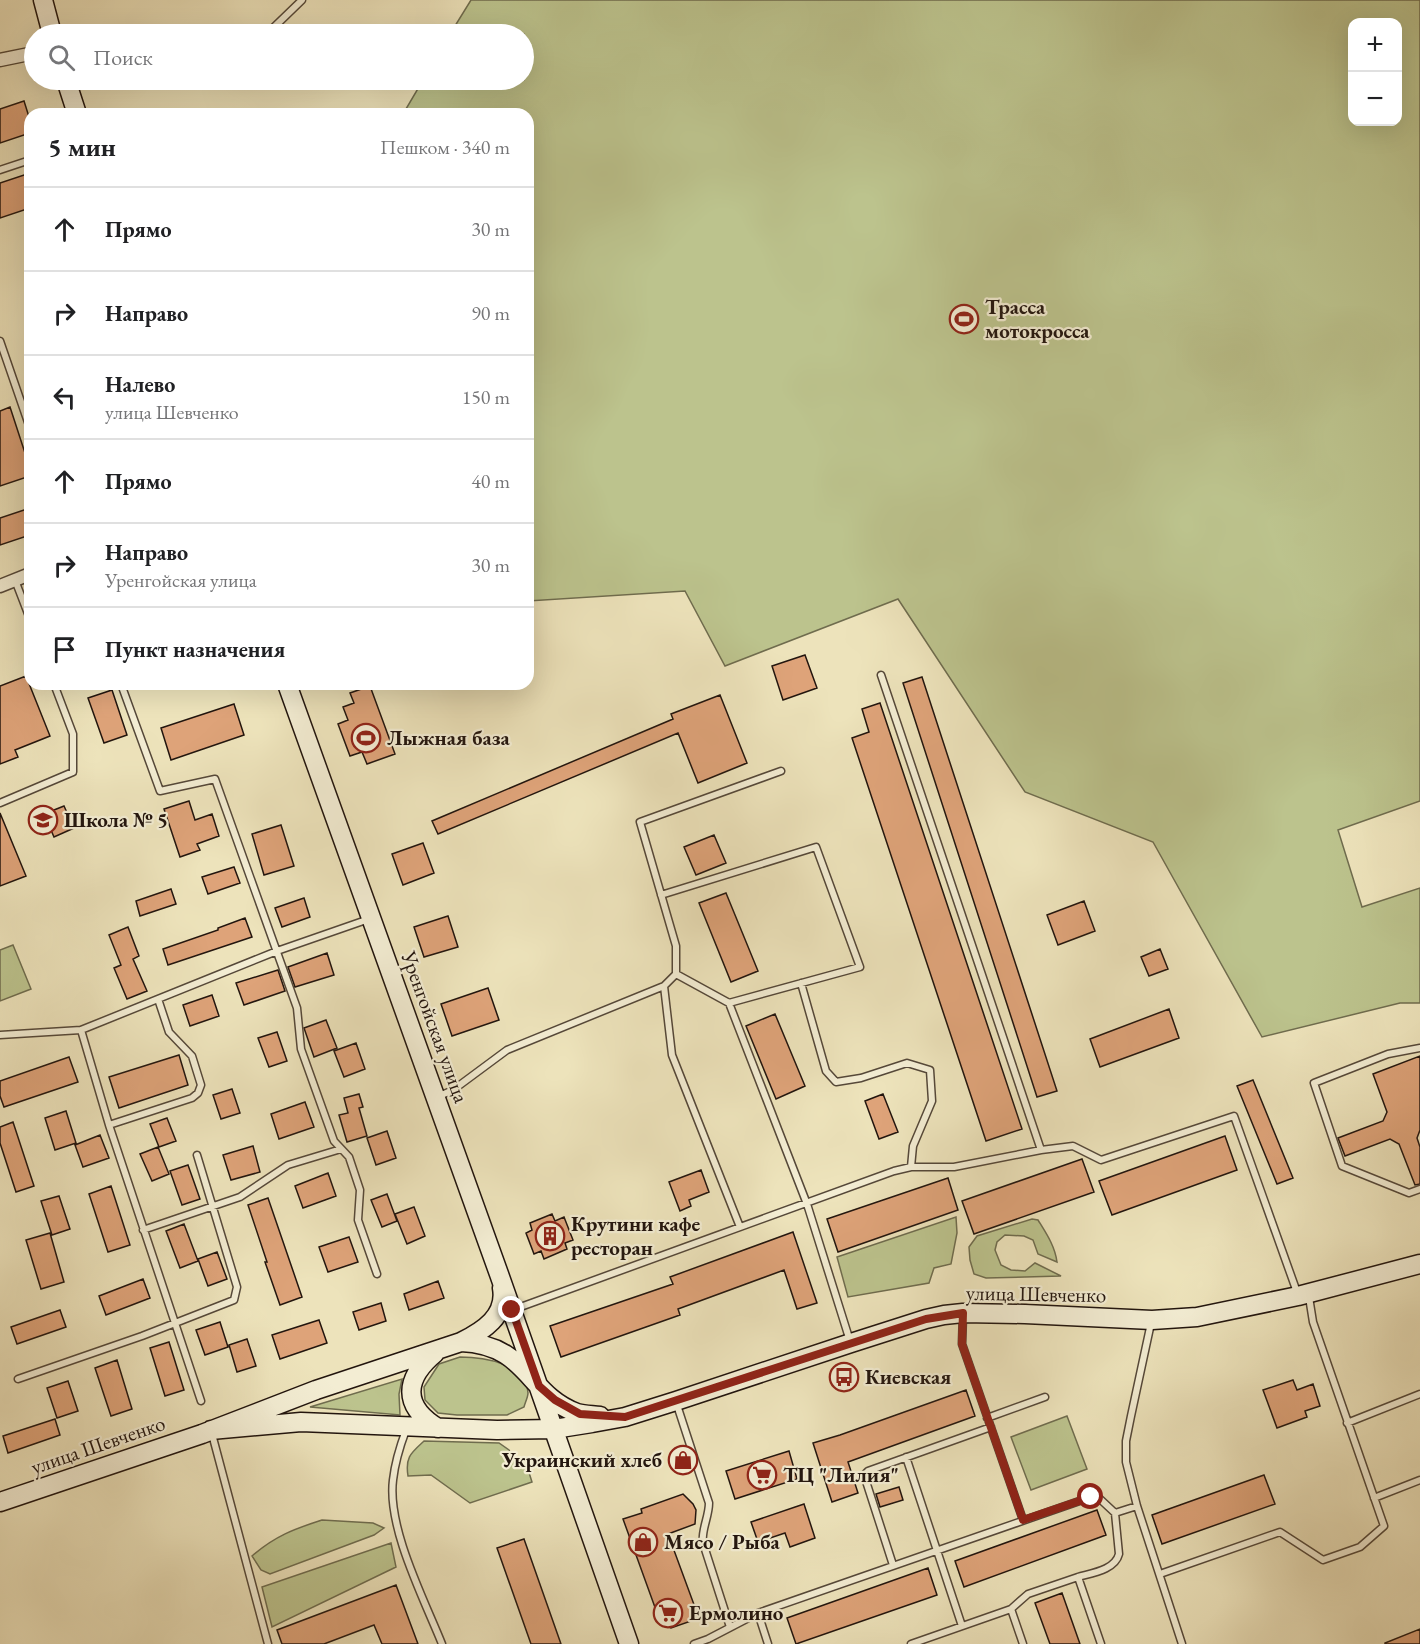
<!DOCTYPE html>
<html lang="ru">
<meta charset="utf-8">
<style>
:root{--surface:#fff;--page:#f2f2f2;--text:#202124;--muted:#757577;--line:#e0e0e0}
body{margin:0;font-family:"EB Garamond",serif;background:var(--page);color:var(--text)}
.controls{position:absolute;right:18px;top:18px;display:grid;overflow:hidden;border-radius:12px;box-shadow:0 6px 24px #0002}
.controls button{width:54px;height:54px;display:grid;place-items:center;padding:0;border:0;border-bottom:2px solid var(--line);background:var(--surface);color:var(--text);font:30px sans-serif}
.stop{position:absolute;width:18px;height:18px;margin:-14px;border:4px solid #8f2418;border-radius:50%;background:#fff}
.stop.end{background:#8f2418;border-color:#fff;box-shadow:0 2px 6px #0008}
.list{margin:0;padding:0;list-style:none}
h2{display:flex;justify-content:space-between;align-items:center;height:78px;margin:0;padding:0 24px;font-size:26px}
h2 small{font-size:20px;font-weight:400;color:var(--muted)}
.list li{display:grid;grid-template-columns:39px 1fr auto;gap:18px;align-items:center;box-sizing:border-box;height:84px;padding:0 24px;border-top:2px solid var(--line)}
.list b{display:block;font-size:22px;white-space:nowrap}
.list p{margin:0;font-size:20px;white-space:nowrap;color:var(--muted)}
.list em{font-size:20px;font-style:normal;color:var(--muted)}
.icon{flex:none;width:33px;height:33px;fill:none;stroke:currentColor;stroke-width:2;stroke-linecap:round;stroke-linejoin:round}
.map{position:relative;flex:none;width:1420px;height:1644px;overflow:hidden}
.search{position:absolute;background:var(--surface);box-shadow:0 6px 24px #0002;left:24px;top:24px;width:510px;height:66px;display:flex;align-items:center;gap:15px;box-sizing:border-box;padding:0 21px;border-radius:33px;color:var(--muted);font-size:22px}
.panel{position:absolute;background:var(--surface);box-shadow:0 6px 24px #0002;left:24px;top:108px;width:510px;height:582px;border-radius:18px}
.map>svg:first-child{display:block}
.green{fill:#bcc38d;stroke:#6f6c4e;stroke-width:1.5;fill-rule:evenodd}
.building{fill:#dea379;stroke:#22150e;stroke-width:1.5}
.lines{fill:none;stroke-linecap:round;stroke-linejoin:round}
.lane-casing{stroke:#554839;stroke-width:9}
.street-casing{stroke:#554839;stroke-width:15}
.secondary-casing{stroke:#22150e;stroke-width:21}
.lane{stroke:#f3edd3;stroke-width:6}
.street{stroke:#f3edd3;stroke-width:12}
.secondary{stroke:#f3edd3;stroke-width:18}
.route{stroke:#8f2418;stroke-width:8}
.labels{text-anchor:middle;stroke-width:4.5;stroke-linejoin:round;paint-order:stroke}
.poi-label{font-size:21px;font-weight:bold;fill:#22150e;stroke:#f3edd3;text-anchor:start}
.street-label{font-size:21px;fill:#22150e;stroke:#f3edd3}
</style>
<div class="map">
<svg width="1420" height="1644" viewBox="0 0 1420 1644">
<rect width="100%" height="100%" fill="#ede3bb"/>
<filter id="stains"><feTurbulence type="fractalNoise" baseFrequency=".00333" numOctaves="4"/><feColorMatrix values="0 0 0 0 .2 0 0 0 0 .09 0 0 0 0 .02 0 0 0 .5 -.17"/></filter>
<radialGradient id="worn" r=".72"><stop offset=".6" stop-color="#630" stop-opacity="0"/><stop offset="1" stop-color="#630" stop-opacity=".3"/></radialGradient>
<path class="green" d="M 471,0 L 1420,0 L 1420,801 L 1338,830 L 1362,907 L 1420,888 L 1420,1003 L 1400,1003 L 1262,1037 L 1153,842 L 1025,792 L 898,599 L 725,666 L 685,591 L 528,601 L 528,114 L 403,114 L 423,80 L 524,80 L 524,34 L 450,34 ZM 1352,22 L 1398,22 L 1398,122 L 1352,122 Z
M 13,945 L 31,989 L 0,1001 L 0,950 Z
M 956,1217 L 957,1233 L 951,1264 L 934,1268 L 929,1283 L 848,1297 L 837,1257 Z
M 1032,1219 L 1038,1220 C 1046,1233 1055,1246 1057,1262 L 1038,1254 L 1033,1240 L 1024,1236 L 1005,1235 L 997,1242 L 995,1250 L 1001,1265 L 1011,1270 L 1025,1271 L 1035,1263 L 1061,1276 L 986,1278 L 974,1274 L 970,1260 L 969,1247 L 977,1236 Z
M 460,1357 C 483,1357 526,1363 528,1393 C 528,1397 525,1403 524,1407 L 507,1415 L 457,1415 L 438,1413 L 425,1400 L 424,1387 L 439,1364 Z
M 402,1379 L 399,1394 L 400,1415 L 310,1407 Z
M 1067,1416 L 1087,1469 L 1031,1490 L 1011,1437 Z
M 424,1441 L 499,1443 L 509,1450 L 514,1460 L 535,1459 L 526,1463 L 532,1482 L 470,1503 L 431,1475 L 408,1476 C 405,1457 411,1453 424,1441 Z
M 322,1520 L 373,1523 L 384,1528 L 374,1535 L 270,1574 L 261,1570 L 252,1556 C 275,1536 294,1529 322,1520 Z
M 391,1543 L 396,1567 L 272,1627 L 262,1587 Z"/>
<path class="building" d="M 24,101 L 30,120 L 30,133 L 0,143 L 0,109 Z
M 30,173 L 30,208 L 0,218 L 0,183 Z
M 10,407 L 25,453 L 30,451 L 30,476 L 0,486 L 0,411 Z
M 30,508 L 30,535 L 0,545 L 0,518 Z
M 805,655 L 817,688 L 783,700 L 772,666 Z
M 26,676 L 50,736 L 15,750 L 18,757 L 0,764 L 0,686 Z
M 922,677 L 1057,1091 L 1037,1097 L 903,683 Z
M 370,686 L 395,754 L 367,764 L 362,752 L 350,756 L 338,724 L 348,720 L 343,707 L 354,703 L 350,693 Z
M 112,690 L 127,735 L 104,743 L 88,698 Z
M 720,695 L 747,763 L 698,783 L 678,733 L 438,834 L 432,821 L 673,719 L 671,714 Z
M 880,703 L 1022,1129 L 986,1141 L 852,738 L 869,732 L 862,709 Z
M 234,704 L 244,735 L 171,760 L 161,728 Z
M 189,801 L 195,820 L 212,814 L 219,836 L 197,844 L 200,850 L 180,857 L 164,809 Z
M 64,806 L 74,828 L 54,837 L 44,814 Z
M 0,813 L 26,876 L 0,886 Z
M 281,825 L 294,866 L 264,875 L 252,834 Z
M 714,835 L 726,863 L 696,875 L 684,847 Z
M 423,843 L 434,873 L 403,885 L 392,854 Z
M 234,867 L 240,883 L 208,894 L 202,877 Z
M 171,889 L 176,904 L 140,916 L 136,901 Z
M 726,893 L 758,971 L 731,982 L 699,903 Z
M 304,898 L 310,917 L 282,927 L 275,908 Z
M 1084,901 L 1095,931 L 1058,945 L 1047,915 Z
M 448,916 L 458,947 L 424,957 L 414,927 Z
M 245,918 L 252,937 L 168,965 L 163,949 L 218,930 L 218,928 Z
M 128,927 L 139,956 L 133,959 L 147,991 L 127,999 L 114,968 L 121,965 L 109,935 Z
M 1160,949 L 1168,969 L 1149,976 L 1141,957 Z
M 327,953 L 334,975 L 295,987 L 288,967 Z
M 278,970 L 285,991 L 244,1005 L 236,983 Z
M 488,988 L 499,1020 L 452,1036 L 441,1004 Z
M 212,995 L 219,1016 L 190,1026 L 183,1005 Z
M 1169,1009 L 1179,1038 L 1100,1067 L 1090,1039 Z
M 775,1014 L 805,1086 L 776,1099 L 746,1026 Z
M 326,1020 L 337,1048 L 314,1057 L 304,1028 Z
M 277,1032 L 287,1061 L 269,1067 L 258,1038 Z
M 356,1043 L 365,1069 L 344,1077 L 334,1051 Z
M 179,1055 L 188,1085 L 119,1108 L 109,1077 Z
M 1420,1056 L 1420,1130 L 1417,1138 L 1420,1147 L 1420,1184 L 1415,1185 L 1399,1144 L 1390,1139 L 1345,1156 L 1338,1138 L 1383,1121 L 1387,1112 L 1373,1074 Z
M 69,1057 L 78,1082 L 4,1107 L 0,1096 L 0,1081 Z
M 1253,1080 L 1293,1178 L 1277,1184 L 1237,1086 Z
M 232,1089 L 240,1113 L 221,1119 L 213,1095 Z
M 359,1094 L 363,1107 L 359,1108 L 367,1136 L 347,1142 L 339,1115 L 348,1113 L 344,1098 Z
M 883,1094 L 898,1132 L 879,1139 L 865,1101 Z
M 305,1102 L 314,1127 L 279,1139 L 271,1114 Z
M 66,1111 L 76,1143 L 55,1150 L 45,1118 Z
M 167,1118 L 176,1141 L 159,1147 L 150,1124 Z
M 13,1122 L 34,1186 L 16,1192 L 0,1143 L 0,1127 Z
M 387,1131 L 396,1158 L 376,1165 L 367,1138 Z
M 100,1135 L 109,1158 L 83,1167 L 75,1145 Z
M 1225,1136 L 1237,1170 L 1112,1215 L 1099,1181 Z
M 253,1146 L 260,1172 L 231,1180 L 223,1155 Z
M 158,1147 L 169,1174 L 152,1181 L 140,1154 Z
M 1082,1159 L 1094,1192 L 974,1234 L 962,1201 Z
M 188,1165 L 200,1199 L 182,1205 L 170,1171 Z
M 701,1170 L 709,1192 L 689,1200 L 691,1206 L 680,1211 L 669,1182 Z
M 328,1173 L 336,1196 L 303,1208 L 295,1186 Z
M 948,1178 L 958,1210 L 838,1252 L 827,1219 Z
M 111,1186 L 130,1245 L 108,1252 L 89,1194 Z
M 387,1194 L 397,1221 L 382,1227 L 371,1200 Z
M 59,1196 L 70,1229 L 52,1235 L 41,1201 Z
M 268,1198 L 302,1297 L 280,1305 L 265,1262 L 267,1262 L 248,1205 Z
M 414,1207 L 425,1236 L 407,1244 L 395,1214 Z
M 552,1214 L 555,1221 L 564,1217 L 573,1240 L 565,1243 L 567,1249 L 544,1259 L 541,1251 L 534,1254 L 526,1233 L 532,1230 L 530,1223 Z
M 184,1224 L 198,1261 L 180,1268 L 166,1231 Z
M 793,1232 L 817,1303 L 797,1309 L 784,1270 L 678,1309 L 680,1315 L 561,1357 L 550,1326 L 673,1284 L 670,1277 Z
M 50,1233 L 64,1282 L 41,1289 L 26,1240 Z
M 349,1237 L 358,1262 L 328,1272 L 319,1247 Z
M 217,1252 L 227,1279 L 208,1286 L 198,1259 Z
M 143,1279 L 150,1298 L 106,1315 L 99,1296 Z
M 438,1281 L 444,1298 L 409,1310 L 404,1294 Z
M 381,1303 L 386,1321 L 359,1330 L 353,1312 Z
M 60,1310 L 66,1327 L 17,1344 L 11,1327 Z
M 319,1320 L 327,1343 L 280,1359 L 272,1335 Z
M 220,1322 L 228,1347 L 205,1355 L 196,1330 Z
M 247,1339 L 256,1366 L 237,1372 L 229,1345 Z
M 169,1342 L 184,1390 L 165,1396 L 150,1348 Z
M 117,1360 L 132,1409 L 111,1416 L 95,1368 Z
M 1293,1380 L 1297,1390 L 1313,1384 L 1320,1406 L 1305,1411 L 1307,1417 L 1277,1428 L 1263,1390 Z
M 68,1381 L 78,1411 L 57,1418 L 47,1388 Z
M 966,1390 L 975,1416 L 848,1462 L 858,1493 L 832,1502 L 813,1443 L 840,1435 Z
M 55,1419 L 60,1435 L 8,1453 L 3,1436 Z
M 789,1451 L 797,1479 L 735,1499 L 726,1471 Z
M 1264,1475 L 1275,1504 L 1162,1544 L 1152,1515 Z
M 899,1487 L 903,1500 L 880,1507 L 876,1494 Z
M 683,1494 L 693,1504 L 696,1510 L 695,1524 L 668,1534 L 696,1610 L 694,1620 L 671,1628 L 661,1624 L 623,1519 L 642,1513 L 641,1509 Z
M 804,1504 L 815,1538 L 790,1547 L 785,1533 L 758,1542 L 751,1522 Z
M 1097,1510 L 1106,1535 L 964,1587 L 955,1561 Z
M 524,1539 L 561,1644 L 531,1644 L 497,1548 Z
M 928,1568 L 937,1595 L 796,1644 L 787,1618 Z
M 396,1585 L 418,1644 L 382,1644 L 374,1625 L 324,1644 L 282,1644 L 277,1630 Z
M 1062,1593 L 1080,1644 L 1050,1644 L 1035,1603 Z
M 1420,1629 L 1420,1644 L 1385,1644 L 1385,1643 Z"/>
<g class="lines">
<g class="lane-casing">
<path id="lane" d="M 270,31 L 302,0
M 0,170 L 30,160
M 0,341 L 30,428
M 15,580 L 30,619
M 881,675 L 1041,1150
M 121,684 L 160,791 L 215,779 L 297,1008 L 301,1049 L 334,1141 L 349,1157 L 360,1190 L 358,1220 L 377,1274
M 0,803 L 73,772 L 73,734 L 54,684
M 661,895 L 816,847 L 860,967 L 729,1003
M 676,974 L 729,1003 L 807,1204 L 850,1341
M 801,983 L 826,1071 L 836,1082 L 861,1078 L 907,1063 L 930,1070 L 932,1101 L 913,1146 L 911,1167
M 664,986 L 672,1055 L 740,1227
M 81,1030 L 109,1125 L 201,1401
M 0,1035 L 81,1030 L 277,951 L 369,919
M 1420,1048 L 1388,1054 L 1314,1083 L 1342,1166 L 1409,1193 L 1420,1189
M 437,1097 L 453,1090 L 507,1050 L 664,986 L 676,974 L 676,946 L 640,822 L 781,771
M 109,1125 L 192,1098 L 198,1093 L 201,1085 L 192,1056 L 169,1032 L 158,999
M 143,1230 L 240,1197 L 288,1165 L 341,1149
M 515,1309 L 894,1171 L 911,1167 L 954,1167 L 1041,1150 L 1073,1146 L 1101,1160 L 1234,1116 L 1298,1295
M 963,1314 L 962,1344 L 1023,1520
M 1151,1323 L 1131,1416 L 1126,1441 L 1126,1462 L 1137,1506 L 1182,1644
M 18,1379 L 142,1336 L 234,1300 L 237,1287 L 197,1155
M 676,1402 L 709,1503 C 709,1517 701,1530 703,1543 L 730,1627
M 987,1418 L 1045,1397
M 1347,1423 L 1420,1394
M 406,1430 C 400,1446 395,1462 393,1480 C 387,1528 424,1599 442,1644
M 212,1434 L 268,1644
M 906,1457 L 962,1626
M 1374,1498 L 1420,1480
M 893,1565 L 864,1475 L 868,1471 L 991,1427
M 1160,1574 L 1280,1532 L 1323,1560 L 1360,1547 L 1384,1526 L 1313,1322 L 1309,1297
M 1078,1577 C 1092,1573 1115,1570 1119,1554 L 1115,1513 L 1137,1506
M 1011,1609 L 1028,1594 L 1078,1577 L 1101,1644
M 694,1644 L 708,1639 L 758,1613
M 768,1644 L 758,1613 L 1091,1497 L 1100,1499 L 1115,1513
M 911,1644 L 1011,1609 L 1023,1644"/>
</g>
<g class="street-casing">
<path id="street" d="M 0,60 L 34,53
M 0,586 L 30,574"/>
</g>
<g class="secondary-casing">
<path id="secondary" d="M 43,0 L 52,34
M 66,80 L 77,114
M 287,684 L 499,1274 L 629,1644
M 461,1342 C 483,1331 507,1316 502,1288
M 435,1353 C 404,1379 402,1406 438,1428
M 211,1430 L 301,1422 L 497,1430 L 554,1429 L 592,1423 L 625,1417 L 676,1401 L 851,1343 L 926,1319 L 944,1315 L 963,1313 L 1025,1314 L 1152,1320 L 1197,1317 L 1298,1296 L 1420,1264
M 0,1502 L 202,1434 L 316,1390 L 461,1342 C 529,1345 526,1394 577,1413 C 584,1415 592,1415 600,1416"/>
</g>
<use href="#lane" class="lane"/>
<use href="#street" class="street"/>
<use href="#secondary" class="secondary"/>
</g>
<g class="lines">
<path class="route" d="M 512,1310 L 539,1386 L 555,1400 L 580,1414 L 625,1417 L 926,1319 L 963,1313 L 962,1344 L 1023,1520 L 1091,1497"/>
</g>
<defs>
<g id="stadium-ring" transform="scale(1.5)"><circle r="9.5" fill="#f3edd3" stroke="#8f2418" stroke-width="1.5"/><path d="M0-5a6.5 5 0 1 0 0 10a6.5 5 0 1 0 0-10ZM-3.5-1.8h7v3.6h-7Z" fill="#8f2418"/></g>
<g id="school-ring" transform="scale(1.5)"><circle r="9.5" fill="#f3edd3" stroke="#8f2418" stroke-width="1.5"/><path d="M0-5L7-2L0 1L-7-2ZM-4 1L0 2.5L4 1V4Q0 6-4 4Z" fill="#8f2418"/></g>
<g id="building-ring" transform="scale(1.5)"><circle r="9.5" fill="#f3edd3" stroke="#8f2418" stroke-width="1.5"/><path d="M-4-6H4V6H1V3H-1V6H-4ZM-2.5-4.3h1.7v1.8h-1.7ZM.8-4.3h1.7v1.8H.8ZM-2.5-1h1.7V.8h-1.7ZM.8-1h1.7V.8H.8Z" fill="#8f2418"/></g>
<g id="bus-ring" transform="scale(1.5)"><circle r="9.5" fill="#f3edd3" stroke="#8f2418" stroke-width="1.5"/><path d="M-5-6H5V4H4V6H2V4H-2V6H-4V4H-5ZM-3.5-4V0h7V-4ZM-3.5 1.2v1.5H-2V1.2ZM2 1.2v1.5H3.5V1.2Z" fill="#8f2418"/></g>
<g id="shop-ring" transform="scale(1.5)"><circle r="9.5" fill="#f3edd3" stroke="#8f2418" stroke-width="1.5"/><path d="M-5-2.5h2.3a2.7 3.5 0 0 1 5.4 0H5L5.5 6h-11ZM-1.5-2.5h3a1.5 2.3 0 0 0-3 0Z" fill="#8f2418"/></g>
<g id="supermarket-ring" transform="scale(1.5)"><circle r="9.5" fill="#f3edd3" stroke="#8f2418" stroke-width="1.5"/><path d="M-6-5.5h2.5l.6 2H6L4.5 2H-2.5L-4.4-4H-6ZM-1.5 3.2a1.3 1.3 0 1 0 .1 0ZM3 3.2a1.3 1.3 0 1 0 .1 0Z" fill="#8f2418"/></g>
</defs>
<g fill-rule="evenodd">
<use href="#stadium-ring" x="964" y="319"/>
<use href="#stadium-ring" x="366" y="738"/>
<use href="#school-ring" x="43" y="820"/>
<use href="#building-ring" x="550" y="1236"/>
<use href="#bus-ring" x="844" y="1377"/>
<use href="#shop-ring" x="683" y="1460"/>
<use href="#supermarket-ring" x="762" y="1475"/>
<use href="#shop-ring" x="643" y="1542"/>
<use href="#supermarket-ring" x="668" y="1613"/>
</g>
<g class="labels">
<g class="poi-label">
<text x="985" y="314">Трасса<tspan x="985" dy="24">мотокросса</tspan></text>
<text x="387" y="745">Лыжная база</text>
<text x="64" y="827">Школа № 5</text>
<text x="571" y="1231">Крутини кафе<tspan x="571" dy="24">ресторан</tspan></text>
<text x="865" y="1384">Киевская</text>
<text x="662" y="1467" text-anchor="end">Украинский хлеб</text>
<text x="783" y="1482">ТЦ "Лилия"</text>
<text x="664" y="1549">Мясо / Рыба</text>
<text x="689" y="1620">Ермолино</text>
</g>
<g class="street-label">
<text transform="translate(435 1027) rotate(70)" y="7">Уренгойская улица</text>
<text transform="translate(1036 1294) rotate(1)" y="7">улица Шевченко</text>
<text transform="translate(98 1445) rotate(-19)" y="7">улица Шевченко</text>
</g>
</g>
<rect width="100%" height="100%" filter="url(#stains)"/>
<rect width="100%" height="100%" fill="url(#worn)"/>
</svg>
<div class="controls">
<button>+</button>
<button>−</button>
</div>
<div class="stop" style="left:1091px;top:1497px"></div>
<div class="stop end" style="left:512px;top:1310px"></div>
<div class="search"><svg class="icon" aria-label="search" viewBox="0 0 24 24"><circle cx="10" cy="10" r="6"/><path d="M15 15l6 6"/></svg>Поиск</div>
<section class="panel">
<h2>5 мин<small>Пешком · 340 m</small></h2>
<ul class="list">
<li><svg class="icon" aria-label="ahead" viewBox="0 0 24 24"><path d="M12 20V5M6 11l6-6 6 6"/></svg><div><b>Прямо</b></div><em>30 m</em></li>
<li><svg class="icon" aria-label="right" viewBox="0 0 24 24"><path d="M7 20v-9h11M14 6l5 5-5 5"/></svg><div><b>Направо</b></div><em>90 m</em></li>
<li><svg class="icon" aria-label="left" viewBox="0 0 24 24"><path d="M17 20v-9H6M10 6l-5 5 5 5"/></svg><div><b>Налево</b><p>улица Шевченко</p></div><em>150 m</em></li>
<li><svg class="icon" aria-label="ahead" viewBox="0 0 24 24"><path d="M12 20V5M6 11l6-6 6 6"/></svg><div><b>Прямо</b></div><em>40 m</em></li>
<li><svg class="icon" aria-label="right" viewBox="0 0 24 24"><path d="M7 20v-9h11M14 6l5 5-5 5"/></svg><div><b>Направо</b><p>Уренгойская улица</p></div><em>30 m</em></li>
<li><svg class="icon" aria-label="arrive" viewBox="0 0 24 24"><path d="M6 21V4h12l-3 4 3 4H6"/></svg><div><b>Пункт назначения</b></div></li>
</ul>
</section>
</div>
